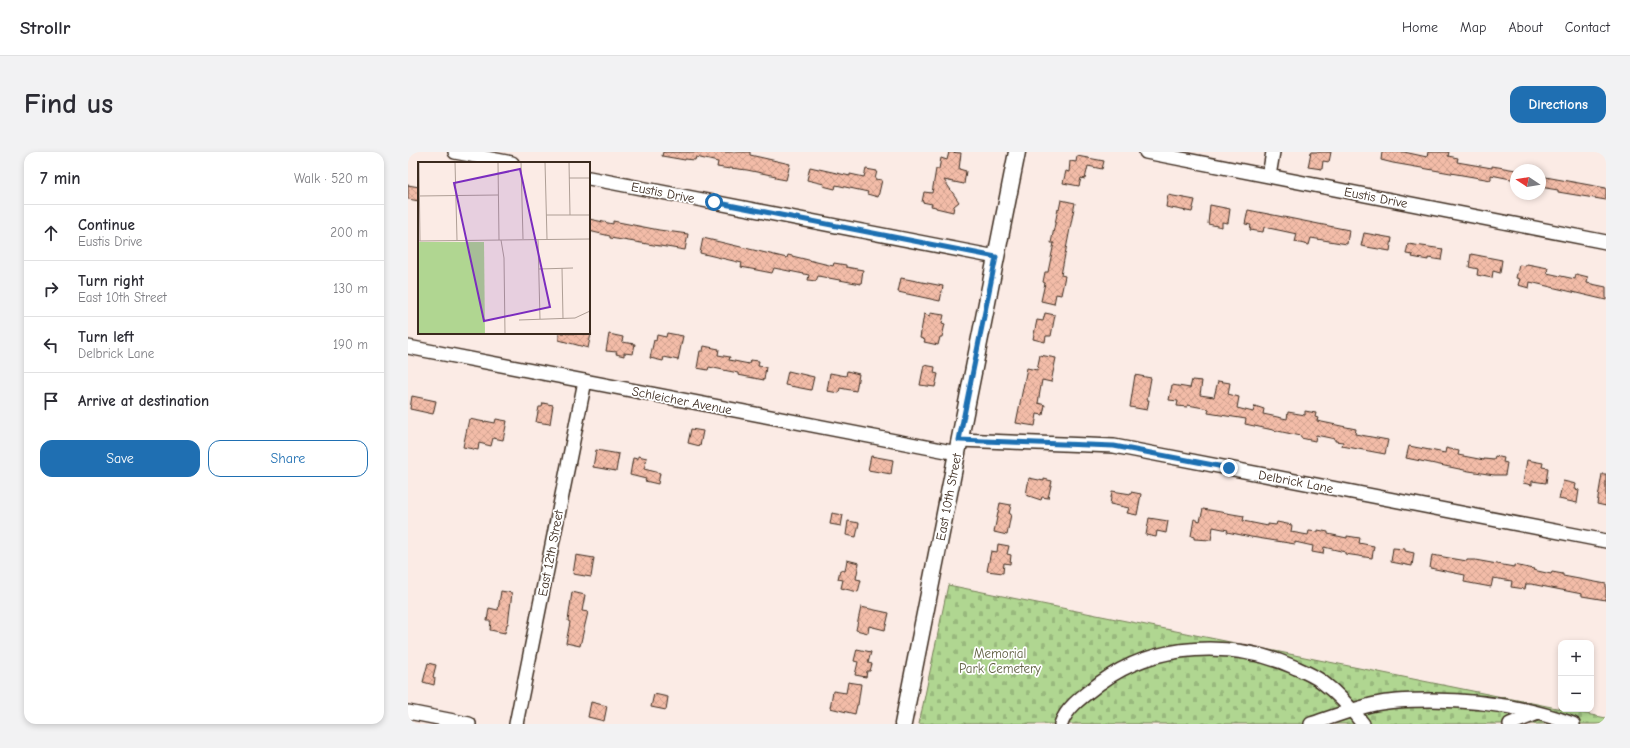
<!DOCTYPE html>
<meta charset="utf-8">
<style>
:root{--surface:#fff;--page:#f2f2f3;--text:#2b2b33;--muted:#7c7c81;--line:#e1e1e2;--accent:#1f6fb2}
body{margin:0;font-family:"Comic Neue",sans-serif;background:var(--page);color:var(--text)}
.controls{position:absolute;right:12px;bottom:12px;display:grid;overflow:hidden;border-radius:8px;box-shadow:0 2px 6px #0003}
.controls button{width:36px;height:36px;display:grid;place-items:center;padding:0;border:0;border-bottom:1px solid var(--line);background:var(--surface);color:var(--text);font:20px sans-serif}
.compass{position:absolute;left:1102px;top:12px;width:36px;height:36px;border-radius:50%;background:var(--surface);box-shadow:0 2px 6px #0003;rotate:282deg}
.stop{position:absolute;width:12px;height:12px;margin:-9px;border:3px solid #1f6fb2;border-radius:50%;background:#fff}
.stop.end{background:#1f6fb2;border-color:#fff;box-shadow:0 1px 4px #0008}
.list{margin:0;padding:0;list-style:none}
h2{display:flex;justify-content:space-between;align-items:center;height:52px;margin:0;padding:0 16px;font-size:17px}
h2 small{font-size:13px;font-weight:400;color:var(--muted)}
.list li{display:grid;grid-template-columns:26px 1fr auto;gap:12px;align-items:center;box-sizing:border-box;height:56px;padding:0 16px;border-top:1px solid var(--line)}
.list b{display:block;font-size:15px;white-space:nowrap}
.list p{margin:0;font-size:13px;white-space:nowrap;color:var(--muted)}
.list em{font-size:13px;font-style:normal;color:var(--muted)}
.actions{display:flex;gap:8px;padding:12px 16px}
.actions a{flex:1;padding:9px 0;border:1px solid var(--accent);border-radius:12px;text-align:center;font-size:14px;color:var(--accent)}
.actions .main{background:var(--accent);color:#fff}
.icon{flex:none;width:22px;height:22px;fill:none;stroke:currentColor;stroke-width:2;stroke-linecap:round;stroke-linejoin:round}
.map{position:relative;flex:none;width:1198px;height:572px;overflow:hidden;border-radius:12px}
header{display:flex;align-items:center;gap:24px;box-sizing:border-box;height:56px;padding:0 20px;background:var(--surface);border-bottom:1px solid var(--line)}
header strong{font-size:19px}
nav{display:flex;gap:22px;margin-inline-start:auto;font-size:14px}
.intro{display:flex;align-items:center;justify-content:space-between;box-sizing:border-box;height:96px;padding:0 24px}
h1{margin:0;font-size:28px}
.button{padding:10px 18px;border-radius:12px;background:var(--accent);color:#fff;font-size:14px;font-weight:700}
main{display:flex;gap:24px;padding:0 24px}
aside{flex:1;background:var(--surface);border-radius:12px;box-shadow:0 2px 6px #0003}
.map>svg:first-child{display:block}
.cemetery{fill:url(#cemetery-stones);stroke:#768058}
.building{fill:url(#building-cross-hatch);stroke:#3b2a1e}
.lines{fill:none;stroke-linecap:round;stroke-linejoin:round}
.minor-casing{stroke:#3b2a1e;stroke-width:16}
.major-casing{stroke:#3b2a1e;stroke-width:19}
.minor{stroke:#fff;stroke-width:13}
.major{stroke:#fff;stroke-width:16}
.route{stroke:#1f6fb2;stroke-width:5}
.labels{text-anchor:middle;stroke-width:3.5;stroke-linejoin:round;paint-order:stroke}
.street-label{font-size:13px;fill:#3b2a1e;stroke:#fff}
.park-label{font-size:13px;fill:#5e5e40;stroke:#fff}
.inset-road{fill:none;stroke:#ae9e95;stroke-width:1}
.view{fill:#7b2cbf;fill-opacity:0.15;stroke:#7b2cbf;stroke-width:2}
.inset-edge{fill:none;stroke:#3b2a1e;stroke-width:2}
</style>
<header>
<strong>Strollr</strong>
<nav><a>Home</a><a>Map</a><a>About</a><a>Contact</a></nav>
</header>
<div class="intro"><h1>Find us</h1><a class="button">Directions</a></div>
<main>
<aside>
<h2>7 min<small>Walk · 520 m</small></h2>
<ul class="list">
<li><svg class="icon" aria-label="ahead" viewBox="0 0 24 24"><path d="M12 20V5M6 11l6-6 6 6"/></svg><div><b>Continue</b><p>Eustis Drive</p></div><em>200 m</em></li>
<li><svg class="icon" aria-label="right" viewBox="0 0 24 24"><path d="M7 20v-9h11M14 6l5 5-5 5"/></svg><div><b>Turn right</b><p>East 10th Street</p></div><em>130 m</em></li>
<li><svg class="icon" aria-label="left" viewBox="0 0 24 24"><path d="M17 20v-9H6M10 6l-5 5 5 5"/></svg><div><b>Turn left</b><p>Delbrick Lane</p></div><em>190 m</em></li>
<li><svg class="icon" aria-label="arrive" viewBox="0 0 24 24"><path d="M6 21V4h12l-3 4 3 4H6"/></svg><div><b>Arrive at destination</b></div></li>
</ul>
<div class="actions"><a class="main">Save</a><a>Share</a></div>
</aside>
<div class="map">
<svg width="1198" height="572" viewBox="0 0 1198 572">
<defs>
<pattern id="cemetery-stones" width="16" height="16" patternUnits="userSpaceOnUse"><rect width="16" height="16" fill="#b0d691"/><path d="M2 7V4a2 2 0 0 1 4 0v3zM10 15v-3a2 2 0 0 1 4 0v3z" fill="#98b87d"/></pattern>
<pattern id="building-cross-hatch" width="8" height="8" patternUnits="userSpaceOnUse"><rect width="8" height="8" fill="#f3bca8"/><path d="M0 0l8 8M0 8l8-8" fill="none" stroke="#d1a290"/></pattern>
</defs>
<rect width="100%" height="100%" fill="#fbebe5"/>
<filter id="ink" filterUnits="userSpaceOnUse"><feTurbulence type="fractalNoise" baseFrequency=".025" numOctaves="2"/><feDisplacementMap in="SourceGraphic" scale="8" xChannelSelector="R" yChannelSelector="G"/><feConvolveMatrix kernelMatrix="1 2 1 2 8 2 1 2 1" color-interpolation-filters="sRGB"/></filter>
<g filter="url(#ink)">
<path class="cemetery" d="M 540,433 L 1198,566 L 1198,572 L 511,572 Z"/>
<path class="building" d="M 255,0 L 342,0 L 342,3 L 382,12 L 378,28 L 367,26 L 368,24 L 339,18 L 322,16 L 322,17 L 309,15 L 310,10 L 288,5 L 287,8 L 277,7 L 277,8 L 254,4 Z
M 541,0 L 553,1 L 551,17 L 558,19 L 556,32 L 536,28 L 551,50 L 546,54 L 545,60 L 528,56 L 528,55 L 523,54 L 524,52 L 514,50 L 516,40 L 524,41 L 528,17 L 531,17 L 533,6 L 539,8 Z
M 903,0 L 923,0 L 921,10 L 915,9 L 914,17 L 900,15 Z
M 974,0 L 996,0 L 1019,5 L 1020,0 L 1041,0 L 1040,4 L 1050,6 L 1049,10 L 1084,16 L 1084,14 L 1108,18 L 1108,28 L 1083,23 L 1083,28 L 985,11 L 973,8 Z
M 669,4 L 696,9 L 694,17 L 680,14 L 677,27 L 673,26 L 671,34 L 655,31 L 658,19 L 661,20 L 662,9 L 668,10 Z
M 402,15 L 442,24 L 442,22 L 456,25 L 458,17 L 469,19 L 467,27 L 474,28 L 470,45 L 459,42 L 460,40 L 428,33 L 427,37 L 415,34 L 416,32 L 399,28 Z
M 1132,24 L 1198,36 L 1198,48 L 1150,40 L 1150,38 L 1132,35 Z
M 0,33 L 11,35 L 11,49 L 0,47 Z
M 760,43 L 787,48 L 784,60 L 758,55 Z
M 653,48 L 667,51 L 653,123 L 657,124 L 653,143 L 648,142 L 646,152 L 633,149 L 637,131 L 635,130 L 637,120 L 640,120 L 646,91 L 643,91 L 650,57 L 651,58 Z
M 802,53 L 822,57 L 820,71 L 814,70 L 814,75 L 800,72 Z
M 840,58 L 941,78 L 939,92 L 903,86 L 901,93 L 887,90 L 889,82 L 856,75 L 855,80 L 842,78 L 843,73 L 837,72 Z
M 181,67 L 205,72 L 205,69 L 251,78 L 280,82 L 277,98 L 202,86 L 202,84 L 181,79 Z
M 956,81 L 984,86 L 982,99 L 953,94 Z
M 295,86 L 379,106 L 380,103 L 425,114 L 426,111 L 438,113 L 438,115 L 455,118 L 453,132 L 410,124 L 408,129 L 400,128 L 401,123 L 366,116 L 364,121 L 333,115 L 334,111 L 292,101 Z
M 1000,92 L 1035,97 L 1033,108 L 1020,106 L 1020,108 L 1004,105 L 1005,103 L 998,102 Z
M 1063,102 L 1094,108 L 1092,121 L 1085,119 L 1084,126 L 1069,123 L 1070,117 L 1061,115 Z
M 1119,112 L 1140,116 L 1139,121 L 1167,127 L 1168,122 L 1180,125 L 1179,131 L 1198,135 L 1198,148 L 1122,130 L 1121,136 L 1110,133 L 1112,127 L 1108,126 L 1111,113 L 1118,114 Z
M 493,126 L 535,134 L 532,149 L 490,140 Z
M 522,161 L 536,163 L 534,171 L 537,172 L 534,185 L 532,185 L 530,193 L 516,190 L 517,188 L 512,186 L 516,162 L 522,164 Z
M 637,161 L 647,163 L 643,184 L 638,184 L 637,190 L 625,187 L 629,168 L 635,169 Z
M 151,181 L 183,182 L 180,196 L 151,188 Z
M 259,181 L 275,184 L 270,208 L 256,205 L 255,209 L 242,206 L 246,188 L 248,189 L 249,183 L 258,185 Z
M 201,182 L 215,185 L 214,190 L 227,192 L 225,202 L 216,201 L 216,204 L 208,202 L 209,200 L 198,199 Z
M 296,194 L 311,197 L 310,203 L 322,205 L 321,208 L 341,212 L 342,208 L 351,209 L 350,214 L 358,215 L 356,228 L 330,223 L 330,221 L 301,215 L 300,218 L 289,216 L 292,199 L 295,199 Z
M 632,203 L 648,206 L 643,230 L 634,228 L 630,251 L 637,253 L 635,263 L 629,262 L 627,274 L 608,271 L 619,216 L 629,218 Z
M 516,213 L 527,215 L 526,221 L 530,222 L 527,235 L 512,233 Z
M 380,219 L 406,225 L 403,238 L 377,233 Z
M 439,219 L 451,222 L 448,239 L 432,236 L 431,241 L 419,239 L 422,221 L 438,224 Z
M 727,223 L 743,226 L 739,248 L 741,248 L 739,258 L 722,255 Z
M 784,228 L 794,229 L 792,243 L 806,245 L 810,229 L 822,231 L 820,242 L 831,245 L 829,256 L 845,260 L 847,254 L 856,257 L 855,262 L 879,267 L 880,260 L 897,263 L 897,259 L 908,261 L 907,265 L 910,266 L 909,269 L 948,277 L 947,282 L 980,288 L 977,302 L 934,294 L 935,290 L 927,289 L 927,287 L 908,283 L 907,289 L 893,286 L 893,284 L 837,272 L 838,267 L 800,261 L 801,257 L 780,253 L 779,255 L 769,254 L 770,249 L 761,248 L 764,233 L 782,236 Z
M 4,244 L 28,249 L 25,262 L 2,257 Z
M 135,251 L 145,253 L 142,272 L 128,270 L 131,255 L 134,255 Z
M 61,267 L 77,270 L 77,269 L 87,271 L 88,267 L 99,269 L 95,288 L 85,286 L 83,294 L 71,291 L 70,298 L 55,295 Z
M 283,277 L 295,279 L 292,294 L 280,291 Z
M 1001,294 L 1037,301 L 1038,296 L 1051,299 L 1050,303 L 1076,308 L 1076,307 L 1086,308 L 1087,304 L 1096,306 L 1095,310 L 1099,311 L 1097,323 L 1086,323 L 1061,319 L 998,306 Z
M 188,298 L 211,302 L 208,319 L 185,315 Z
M 230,304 L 239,306 L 236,317 L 252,321 L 250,332 L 237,329 L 238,327 L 222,323 L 225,306 L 230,307 Z
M 463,304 L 485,308 L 483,322 L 460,318 Z
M 1119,308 L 1135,311 L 1134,315 L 1140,316 L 1138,331 L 1124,329 L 1124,333 L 1115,331 Z
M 1194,322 L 1198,322 L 1198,354 L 1189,352 Z
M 621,326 L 636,329 L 636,327 L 644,329 L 640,346 L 634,345 L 633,348 L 618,343 Z
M 1155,329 L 1168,332 L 1167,337 L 1171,338 L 1169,351 L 1151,347 Z
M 704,339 L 723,342 L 723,340 L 733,342 L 729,363 L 719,361 L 721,356 L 702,352 Z
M 592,351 L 603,353 L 601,362 L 603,362 L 599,383 L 586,380 Z
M 795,357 L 836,364 L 835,369 L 860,374 L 860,372 L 868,373 L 869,370 L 884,373 L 883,380 L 900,383 L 901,379 L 910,380 L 910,378 L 920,380 L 920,382 L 939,386 L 939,384 L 952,386 L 951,391 L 966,394 L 964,406 L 937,402 L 937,400 L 916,395 L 915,402 L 904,400 L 905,394 L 887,390 L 887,392 L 843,385 L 819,380 L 820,378 L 805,375 L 803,388 L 786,387 L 786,385 L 783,384 L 786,367 L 792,369 Z
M 424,361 L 435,363 L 433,374 L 422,372 Z
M 741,366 L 760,369 L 758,381 L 749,379 L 748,385 L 738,383 Z
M 440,369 L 451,371 L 448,385 L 438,383 Z
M 590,392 L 601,394 L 599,402 L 603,403 L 602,412 L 596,411 L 595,421 L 579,419 L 583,399 L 589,400 Z
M 985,396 L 997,397 L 997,399 L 1006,401 L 1004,414 L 983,410 Z
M 168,403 L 186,406 L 183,425 L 165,422 Z
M 1024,403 L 1059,409 L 1059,408 L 1067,408 L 1106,415 L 1106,413 L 1126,417 L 1125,418 L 1143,422 L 1144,420 L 1155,422 L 1155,424 L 1198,432 L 1198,448 L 1174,444 L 1174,442 L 1123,432 L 1118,432 L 1117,437 L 1103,435 L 1104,429 L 1085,426 L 1083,435 L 1056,430 L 1057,423 L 1022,416 Z
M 439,408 L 451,411 L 448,427 L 453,428 L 450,440 L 433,436 L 435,428 L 430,427 L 432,418 L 437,419 Z
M 93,439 L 104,441 L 100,472 L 99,472 L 97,481 L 82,478 L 83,469 L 79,469 L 81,456 L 90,458 Z
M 164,440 L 177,443 L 174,459 L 180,460 L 172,494 L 158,491 L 162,470 L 160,469 Z
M 453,455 L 481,461 L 477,478 L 461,474 L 460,481 L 448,478 Z
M 449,497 L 463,500 L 460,511 L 464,512 L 462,519 L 459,519 L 458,525 L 447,523 L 450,510 L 446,509 Z
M 20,511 L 28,513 L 25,525 L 27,526 L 26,533 L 15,530 Z
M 440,530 L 453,532 L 450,553 L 449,553 L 447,562 L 422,556 L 425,539 L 438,541 Z
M 246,542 L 260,545 L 258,558 L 243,555 Z
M 183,550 L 199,554 L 196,569 L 180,565 Z"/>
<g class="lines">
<g class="minor-casing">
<path id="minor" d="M 47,0 L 104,11
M 738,0 L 1198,90
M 861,24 L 865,0
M 181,26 L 588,105
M 0,195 L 549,301
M 551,288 L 706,294 L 1198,389
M 0,560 L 61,572
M 108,572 L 177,229
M 653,572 C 659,554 678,542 692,531 C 747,490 825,488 886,515 C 895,519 905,523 913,529 C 929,541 943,556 955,572
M 903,572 C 924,565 945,557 967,552 C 985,548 1004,548 1022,548 C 1071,548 1119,555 1165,572
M 1102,572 L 1130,561"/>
</g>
<g class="major-casing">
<path id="major" d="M 495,572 L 609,0"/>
</g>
<use href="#minor" class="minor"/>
<use href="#major" class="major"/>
</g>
</g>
<g class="lines" filter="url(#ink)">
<path class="route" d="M 306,50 L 588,105 L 551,288 L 706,294 L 821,316"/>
</g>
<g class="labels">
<g class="street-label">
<text transform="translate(255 40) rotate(11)" y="5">Eustis Drive</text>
<text transform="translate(968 45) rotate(11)" y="5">Eustis Drive</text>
<text transform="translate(274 248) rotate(11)" y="5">Schleicher Avenue</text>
<text transform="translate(888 329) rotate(11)" y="5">Delbrick Lane</text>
<text transform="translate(540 345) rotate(-79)" y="5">East 10th Street</text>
<text transform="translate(142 401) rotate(-79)" y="5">East 12th Street</text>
</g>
<g class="park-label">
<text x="592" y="506">Memorial<tspan x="592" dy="15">Park Cemetery</tspan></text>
</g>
</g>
<g transform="translate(10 10)">
<rect width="172" height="172" fill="#fbebe5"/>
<path d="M 0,80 L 66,80 L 67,172 L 0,172 Z" fill="#b0d691"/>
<path class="inset-road" d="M 1,0 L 2,79M 37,0 L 39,78M 80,0 L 81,78M 103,0 L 105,77M 127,0 L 129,77M 151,0 L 152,53M 151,16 L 172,16M 0,34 L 80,33M 128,53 L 172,53M 83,78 L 86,96 L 87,172M 120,78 L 122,157M 0,79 L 172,77M 144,106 L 145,157M 121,107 L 155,106M 101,158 L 157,156 L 172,149"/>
<path class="view" d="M 102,7 L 132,145 L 66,159 L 36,21 Z"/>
<rect width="172" height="172" class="inset-edge"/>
</g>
</svg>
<div class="controls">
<button>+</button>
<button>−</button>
</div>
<svg class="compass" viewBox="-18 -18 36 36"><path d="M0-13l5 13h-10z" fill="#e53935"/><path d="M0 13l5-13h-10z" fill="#7c7c81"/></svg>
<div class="stop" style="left:306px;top:50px"></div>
<div class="stop end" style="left:821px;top:316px"></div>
</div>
</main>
